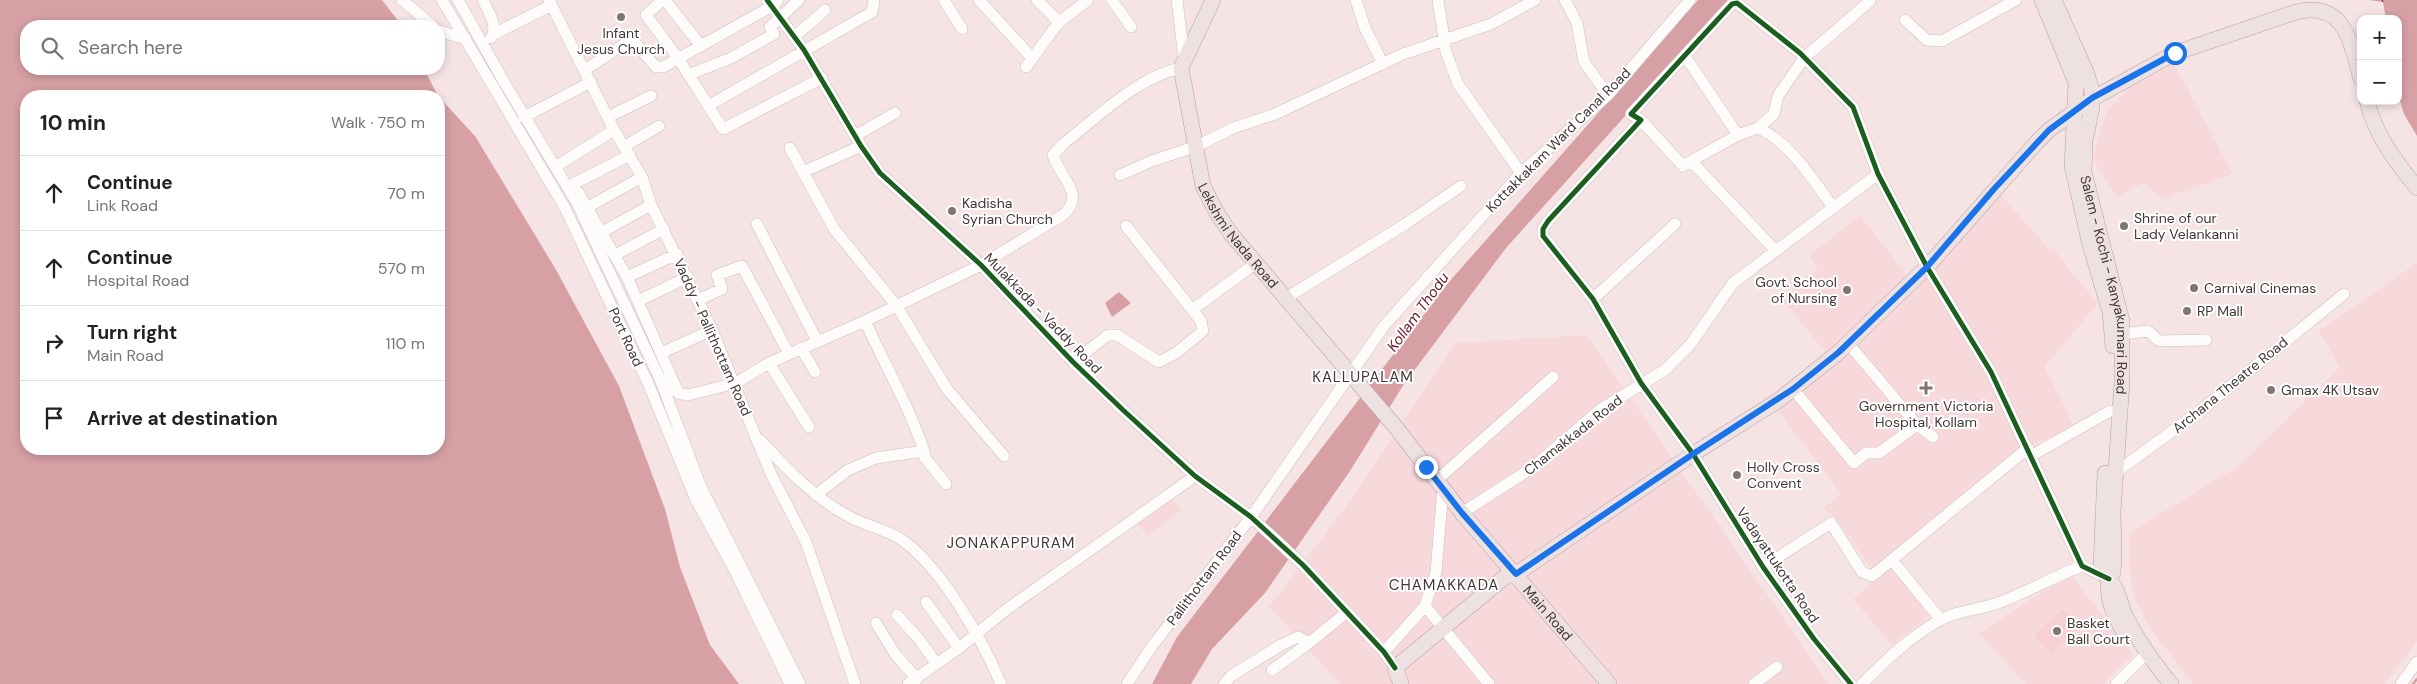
<!DOCTYPE html>
<meta charset="utf-8">
<style>
:root{--surface:#fff;--page:#f2f2f2;--text:#222;--muted:#767676;--line:#e0e0e0}
body{margin:0;font-family:"DM Sans",sans-serif;background:var(--page);color:var(--text)}
.controls{position:absolute;right:15px;top:15px;display:grid;overflow:hidden;border-radius:10px;box-shadow:0 2px 8px #0003}
.controls button{width:45px;height:45px;display:grid;place-items:center;padding:0;border:0;border-bottom:1px solid var(--line);background:var(--surface);color:var(--text);font:25px sans-serif}
.stop{position:absolute;width:15px;height:15px;margin:-11px;border:4px solid #1a73e8;border-radius:50%;background:#fff}
.stop.end{background:#1a73e8;border-color:#fff;box-shadow:0 1px 5px #0008}
.list{margin:0;padding:0;list-style:none}
h2{display:flex;justify-content:space-between;align-items:center;height:65px;margin:0;padding:0 20px;font-size:21px}
h2 small{font-size:16px;font-weight:400;color:var(--muted)}
.list li{display:grid;grid-template-columns:32px 1fr auto;gap:15px;align-items:center;box-sizing:border-box;height:75px;padding:0 20px;border-top:1px solid var(--line)}
.list b{display:block;font-size:19px;white-space:nowrap}
.list p{margin:0;font-size:16px;white-space:nowrap;color:var(--muted)}
.list em{font-size:16px;font-style:normal;color:var(--muted)}
.icon{flex:none;width:28px;height:28px;fill:none;stroke:currentColor;stroke-width:2;stroke-linecap:round;stroke-linejoin:round}
.map{position:relative;flex:none;width:2417px;height:684px;overflow:hidden}
.search{position:absolute;background:var(--surface);box-shadow:0 2px 8px #0003;left:20px;top:20px;width:425px;height:55px;display:flex;align-items:center;gap:12px;box-sizing:border-box;padding:0 18px;border-radius:20px;color:var(--muted);font-size:19px}
.panel{position:absolute;background:var(--surface);box-shadow:0 2px 8px #0003;left:20px;top:90px;width:425px;height:365px;border-radius:20px}
.map>svg:first-child{display:block}
.built{fill:#f8d9db}
.green{fill:#f7d0d2}
.water{fill:#d6a0a4}
.lines{fill:none;stroke-linecap:round;stroke-linejoin:round}
.stream{stroke:#d6a0a4;stroke-width:2.5}
.ferry{stroke:#6b1828;stroke-width:1;stroke-dasharray:6 5;stroke-linecap:butt}
.minor-casing{stroke:#cbbebe;stroke-width:12}
.major-casing{stroke:#b8a0a2;stroke-width:16}
.minor{stroke:#fefbfb;stroke-width:11}
.major{stroke:#ede1e2;stroke-width:15}
.cycleway-casing{stroke:#fff;stroke-width:8}
.cycleway{stroke:#1b5e20;stroke-width:5}
.route{stroke:#1a73e8;stroke-width:6}
.poi-dot{fill:#827475;stroke:#fff;stroke-width:2}
.labels{text-anchor:middle;stroke-width:4;stroke-linejoin:round;paint-order:stroke}
.poi-label{font-size:14px;fill:#443738;stroke:#fff;text-anchor:start}
.street-label{font-size:14px;fill:#443738;stroke:#fff}
.water-label{font-size:15px;font-style:italic;fill:#6b1828;stroke:#fff}
.neighbourhood-label{font-size:15px;letter-spacing:1px;fill:#443738;stroke:#fff}
</style>
<div class="map">
<svg width="2417" height="684" viewBox="0 0 2417 684">
<rect width="100%" height="100%" fill="#f6e4e5"/>
<path class="built" d="M 2174,64 L 2233,174 L 2163,198 L 2143,183 L 2117,197 L 2091,156 L 2096,149 L 2100,130 L 2109,108 L 2128,89 Z
M 1997,191 L 2052,252 L 2055,250 L 2070,271 L 2098,303 L 2045,367 L 2074,426 L 2023,449 L 1872,570 L 1835,517 L 1823,509 L 1841,494 L 1776,408 L 1829,356 L 1782,300 L 1818,268 L 1809,256 L 1860,215 L 1909,278 Z
M 2417,263 L 2417,641 L 2385,684 L 2193,684 L 2151,630 L 2133,595 L 2129,561 L 2129,533 L 2240,465 L 2340,367 L 2318,331 Z
M 1587,335 L 1829,684 L 1340,684 L 1269,607 L 1344,509 L 1456,343 Z
M 1171,497 L 1182,510 L 1146,536 L 1137,521 Z
M 1891,566 L 1929,616 L 1892,645 L 1853,599 Z
M 2070,573 L 2133,655 L 2103,684 L 2026,684 L 1979,634 Z"/>
<path class="green" d="M 2063,609 L 2079,627 L 2051,654 L 2034,635 Z"/>
<path class="water" d="M 0,0 L 382,0 L 402,26 L 26,26 L 26,69 L 424,69 L 438,96 L 26,96 L 26,449 L 439,449 L 439,97 L 475,136 L 555,268 L 619,386 L 665,509 L 680,567 L 710,645 L 739,684 L 0,684 Z
M 1698,0 L 1730,0 L 1506,248 L 1404,384 L 1350,471 L 1265,593 L 1212,649 L 1191,684 L 1152,684 L 1177,637 L 1448,283 Z
M 2369,0 L 2417,0 L 2417,136 L 2404,114 L 2398,93 L 2398,19 L 2386,19 L 2383,2 Z
M 1119,292 L 1131,303 L 1112,317 L 1105,303 Z"/>
<g class="lines">
<path class="stream" d="M 2413,684 L 2417,679"/>
<path class="ferry" d="M 2382,0 L 2383,2"/>
<g class="minor-casing">
<path id="minor" d="M 402,0 L 433,26
M 442,0 L 565,208 L 648,383 L 696,500 L 734,569 L 790,684
M 458,0 L 504,82 L 577,203 L 660,379 L 701,487 L 800,684
M 483,0 C 488,11 499,27 491,38
M 549,0 L 614,130 L 642,177 L 651,205 L 712,330 L 771,474 L 806,542 L 855,684
M 663,0 L 646,15 L 678,58 L 723,129 L 822,78
M 665,0 L 701,46
M 767,0 L 804,50 L 861,146 L 880,173 L 981,265 L 1073,362 L 1123,410 L 1195,476 L 1251,517 L 1303,565 L 1384,652 L 1395,668
M 944,0 L 962,29
M 979,0 L 1032,58
M 1037,0 L 1059,22
M 1112,0 L 1131,27
M 1177,0 L 1184,58
M 1356,0 L 1365,28 L 1383,64
M 1438,0 L 1446,52 L 1458,84 L 1521,173
M 1565,0 L 1577,23 L 1584,62 L 1608,95
M 1905,20 L 1927,40 L 1942,41 L 2016,0
M 439,31 L 466,39
M 494,34 L 552,5
M 794,37 L 825,10
M 1685,56 L 1738,135
M 1026,67 L 1059,22 L 1088,0
M 585,70 L 632,39 L 656,67 L 663,67 L 772,6 L 778,0
M 688,75 L 731,58 L 774,34 L 770,27 L 799,0
M 708,106 L 872,12 L 874,0
M 524,117 L 591,82
M 608,117 L 651,96
M 1641,120 L 1683,166 L 1691,161 L 1776,251
M 1758,128 C 1790,142 1812,179 1833,207
M 855,136 L 895,113
M 625,146 L 659,126
M 790,148 L 834,229 L 896,305 L 947,389 L 1004,456
M 1691,161 L 1738,135 L 1758,128 L 1774,114 L 1778,96 L 1804,58 L 1870,1
M 560,164 L 614,130
M 803,172 L 861,146
M 1120,175 L 1152,161 L 1197,146 L 1233,128 L 1275,114 L 1403,54 L 1491,24 L 1535,0
M 573,184 L 630,155
M 578,192 L 627,277 L 678,392
M 588,207 L 642,177
M 757,224 L 817,341
M 602,232 L 651,205
M 615,255 L 664,229
M 627,277 L 677,254
M 1286,298 L 1404,225 L 1461,186
M 1593,299 L 1675,224
M 698,300 L 722,289 L 717,275 L 742,266 L 789,354
M 638,301 L 688,277
M 1192,310 L 1256,263
M 865,321 C 885,365 909,406 924,451
M 2122,334 L 2148,331 L 2159,341 L 2206,340
M 1848,343 L 1917,425
M 801,348 L 815,372
M 661,353 L 712,330
M 1073,362 L 1108,335 L 1117,335 L 1159,362 L 1176,353 L 1203,331 L 1201,321 L 1126,226
M 769,363 L 809,427
M 660,379 L 678,393 L 688,395 L 736,383 L 769,363 L 865,321 L 981,265 L 1063,215 C 1087,194 1059,177 1053,155 L 1063,144 C 1098,117 1137,77 1181,68
M 1793,389 L 1854,463 L 1866,453 L 1879,453 L 1917,425 L 1933,437
M 760,440 C 787,469 814,498 850,517 C 865,525 884,529 899,538 C 939,563 983,641 1001,684
M 2031,456 L 2110,411
M 2115,473 L 2201,410 L 2344,294
M 1436,481 L 1553,377
M 816,495 L 848,470 L 876,458 L 924,451 L 925,458 L 946,484
M 1462,513 L 1532,468 L 1601,409 L 1665,370 L 1690,345 L 1733,283 L 1878,174
M 1892,560 L 1941,620
M 1763,567 L 1831,523 L 1862,572 L 1872,576 L 2028,448
M 926,602 L 959,648
M 1425,606 L 1489,684
M 897,615 L 919,639 L 936,663
M 876,623 L 895,654 L 917,679
M 1384,652 L 1425,606 L 1436,572 L 1443,489
M 1272,670 L 1309,643
M 908,684 L 959,648 L 1007,609 L 1195,476
M 1127,684 L 1150,649 L 1251,517 L 1384,326 L 1521,173 L 1608,95 L 1690,0
M 1224,684 L 1231,676 L 1281,645 L 1298,637 L 1309,643 L 1347,612
M 1754,684 L 1777,667
M 1851,684 L 1814,639 L 1763,567 L 1693,454 L 1641,383 L 1593,299 L 1543,236 L 1543,229 L 1548,221 L 1641,120 L 1631,114 L 1732,4 L 1737,3 L 1800,53 L 1853,107 L 1878,174 L 1927,267 L 1991,372 L 2082,566 L 2108,578
M 1862,684 C 1886,660 1912,635 1942,619 C 1959,610 1979,610 1998,603 C 2027,592 2053,577 2082,566
M 2116,684 L 2142,658
M 2401,684 L 2417,662"/>
</g>
<g class="major-casing">
<g id="major">
<path id="s1" d="M 1213,0 L 1181,68 L 1203,186 L 1217,213 L 1231,234 L 1394,425 L 1462,513 L 1609,684"/>
<path d="M 2042,0 L 2076,83 L 2072,166 L 2090,245 L 2110,312 L 2113,346"/>
<path id="s2" d="M 2054,0 L 2087,74 L 2092,91 L 2092,107 L 2085,141 L 2084,172 L 2122,321 L 2122,382 L 2113,513 L 2114,558 L 2113,572 L 2109,579 C 2121,594 2118,601 2126,617 C 2138,641 2154,663 2171,684"/>
<path d="M 2367,101 C 2375,135 2396,162 2417,188"/>
<path d="M 2105,473 L 2101,565 L 2103,573 L 2109,579 C 2106,599 2113,612 2122,629"/>
<path d="M 1401,684 L 1395,668 L 1506,576 L 1516,574 L 1693,454 L 1779,400 L 1839,352 L 1927,267 L 2037,142 L 2049,130 L 2092,99 L 2175,53 L 2296,12 C 2344,0 2351,42 2361,79"/>
</g>
</g>
<use href="#minor" class="minor"/>
<use href="#major" class="major"/>
<g class="cycleway-casing">
<path id="cycleway" d="M 767,0 L 804,50 L 861,146 L 880,173 L 981,265 L 1073,362 L 1123,410 L 1195,476 L 1251,517 L 1303,565 L 1384,652 L 1395,668
M 1851,684 L 1814,639 L 1763,567 L 1693,454 L 1641,383 L 1593,299 L 1543,236 L 1543,229 L 1548,221 L 1641,120 L 1631,114 L 1732,4 L 1737,3 L 1800,53 L 1853,107 L 1878,174 L 1927,267 L 1991,372 L 2082,566 L 2109,579"/>
</g>
<use href="#cycleway" class="cycleway"/>
</g>
<g class="lines">
<path class="route" d="M 1426,467 L 1462,513 L 1516,574 L 1693,454 L 1793,389 L 1839,352 L 1927,267 L 1994,189 L 2049,130 L 2092,98 L 2175,53"/>
</g>
<g class="poi-dot">
<circle cx="621" cy="17" r="5"/>
<circle cx="952" cy="211" r="5"/>
<circle cx="2124" cy="226" r="5"/>
<circle cx="2194" cy="288" r="5"/>
<circle cx="1847" cy="290" r="5"/>
<circle cx="2187" cy="311" r="5"/>
<path d="M1923.5 380.5h5v5h5v5h-5v5h-5v-5h-5v-5h5z"/>
<circle cx="2271" cy="390" r="5"/>
<circle cx="1737" cy="475" r="5"/>
<circle cx="2057" cy="631" r="5"/>
</g>
<g class="labels">
<g class="poi-label">
<text x="621" y="38" text-anchor="middle">Infant<tspan x="621" dy="16">Jesus Church</tspan></text>
<text x="962" y="208">Kadisha<tspan x="962" dy="16">Syrian Church</tspan></text>
<text x="2134" y="223">Shrine of our<tspan x="2134" dy="16">Lady Velankanni</tspan></text>
<text x="1837" y="287" text-anchor="end">Govt. School<tspan x="1837" dy="16">of Nursing</tspan></text>
<text x="2204" y="293">Carnival Cinemas</text>
<text x="2197" y="316">RP Mall</text>
<text x="2281" y="395">Gmax 4K Utsav</text>
<text x="1926" y="411" text-anchor="middle">Government Victoria<tspan x="1926" dy="16">Hospital, Kollam</tspan></text>
<text x="1747" y="472">Holly Cross<tspan x="1747" dy="16">Convent</tspan></text>
<text x="2067" y="628">Basket<tspan x="2067" dy="16">Ball Court</tspan></text>
</g>
<g class="street-label">
<text transform="translate(1558 140) rotate(-45)" y="5">Kottakkakam Ward Canal Road</text>
<text dy="5" stroke="none"><textPath href="#s1" startOffset="256">Lekshmi Nada Road</textPath></text>
<text dy="5" stroke="none"><textPath href="#s2" startOffset="296">Salem - Kochi - Kanyakumari Road</textPath></text>
<text transform="translate(1043 313) rotate(46)" y="5">Mulakkada - Vaddy Road</text>
<text transform="translate(626 337) rotate(65)" y="5">Port Road</text>
<text transform="translate(713 337) rotate(66)" y="5">Vaddy - Pallithottam Road</text>
<text transform="translate(2230 385) rotate(-39)" y="5">Archana Theatre Road</text>
<text transform="translate(1573 435) rotate(-38)" y="5">Chamakkada Road</text>
<text transform="translate(1778 565) rotate(56)" y="5">Vadayattukotta Road</text>
<text transform="translate(1204 578) rotate(-53)" y="5">Pallithottam Road</text>
<text dy="5" stroke="none"><textPath href="#s1" startOffset="745">Main Road</textPath></text>
</g>
<g class="water-label">
<text transform="translate(1418 312) rotate(-54)" y="5">Kollam Thodu</text>
</g>
<g class="neighbourhood-label">
<text x="1363" y="382">KALLUPALAM</text>
<text x="1011" y="548">JONAKAPPURAM</text>
<text x="1444" y="590">CHAMAKKADA</text>
</g>
</g>
</svg>
<div class="controls">
<button>+</button>
<button>−</button>
</div>
<div class="stop" style="left:2175px;top:53px"></div>
<div class="stop end" style="left:1426px;top:467px"></div>
<div class="search"><svg class="icon" aria-label="search" viewBox="0 0 24 24"><circle cx="10" cy="10" r="6"/><path d="M15 15l6 6"/></svg>Search here</div>
<section class="panel">
<h2>10 min<small>Walk · 750 m</small></h2>
<ul class="list">
<li><svg class="icon" aria-label="ahead" viewBox="0 0 24 24"><path d="M12 20V5M6 11l6-6 6 6"/></svg><div><b>Continue</b><p>Link Road</p></div><em>70 m</em></li>
<li><svg class="icon" aria-label="ahead" viewBox="0 0 24 24"><path d="M12 20V5M6 11l6-6 6 6"/></svg><div><b>Continue</b><p>Hospital Road</p></div><em>570 m</em></li>
<li><svg class="icon" aria-label="right" viewBox="0 0 24 24"><path d="M7 20v-9h11M14 6l5 5-5 5"/></svg><div><b>Turn right</b><p>Main Road</p></div><em>110 m</em></li>
<li><svg class="icon" aria-label="arrive" viewBox="0 0 24 24"><path d="M6 21V4h12l-3 4 3 4H6"/></svg><div><b>Arrive at destination</b></div></li>
</ul>
</section>
</div>
